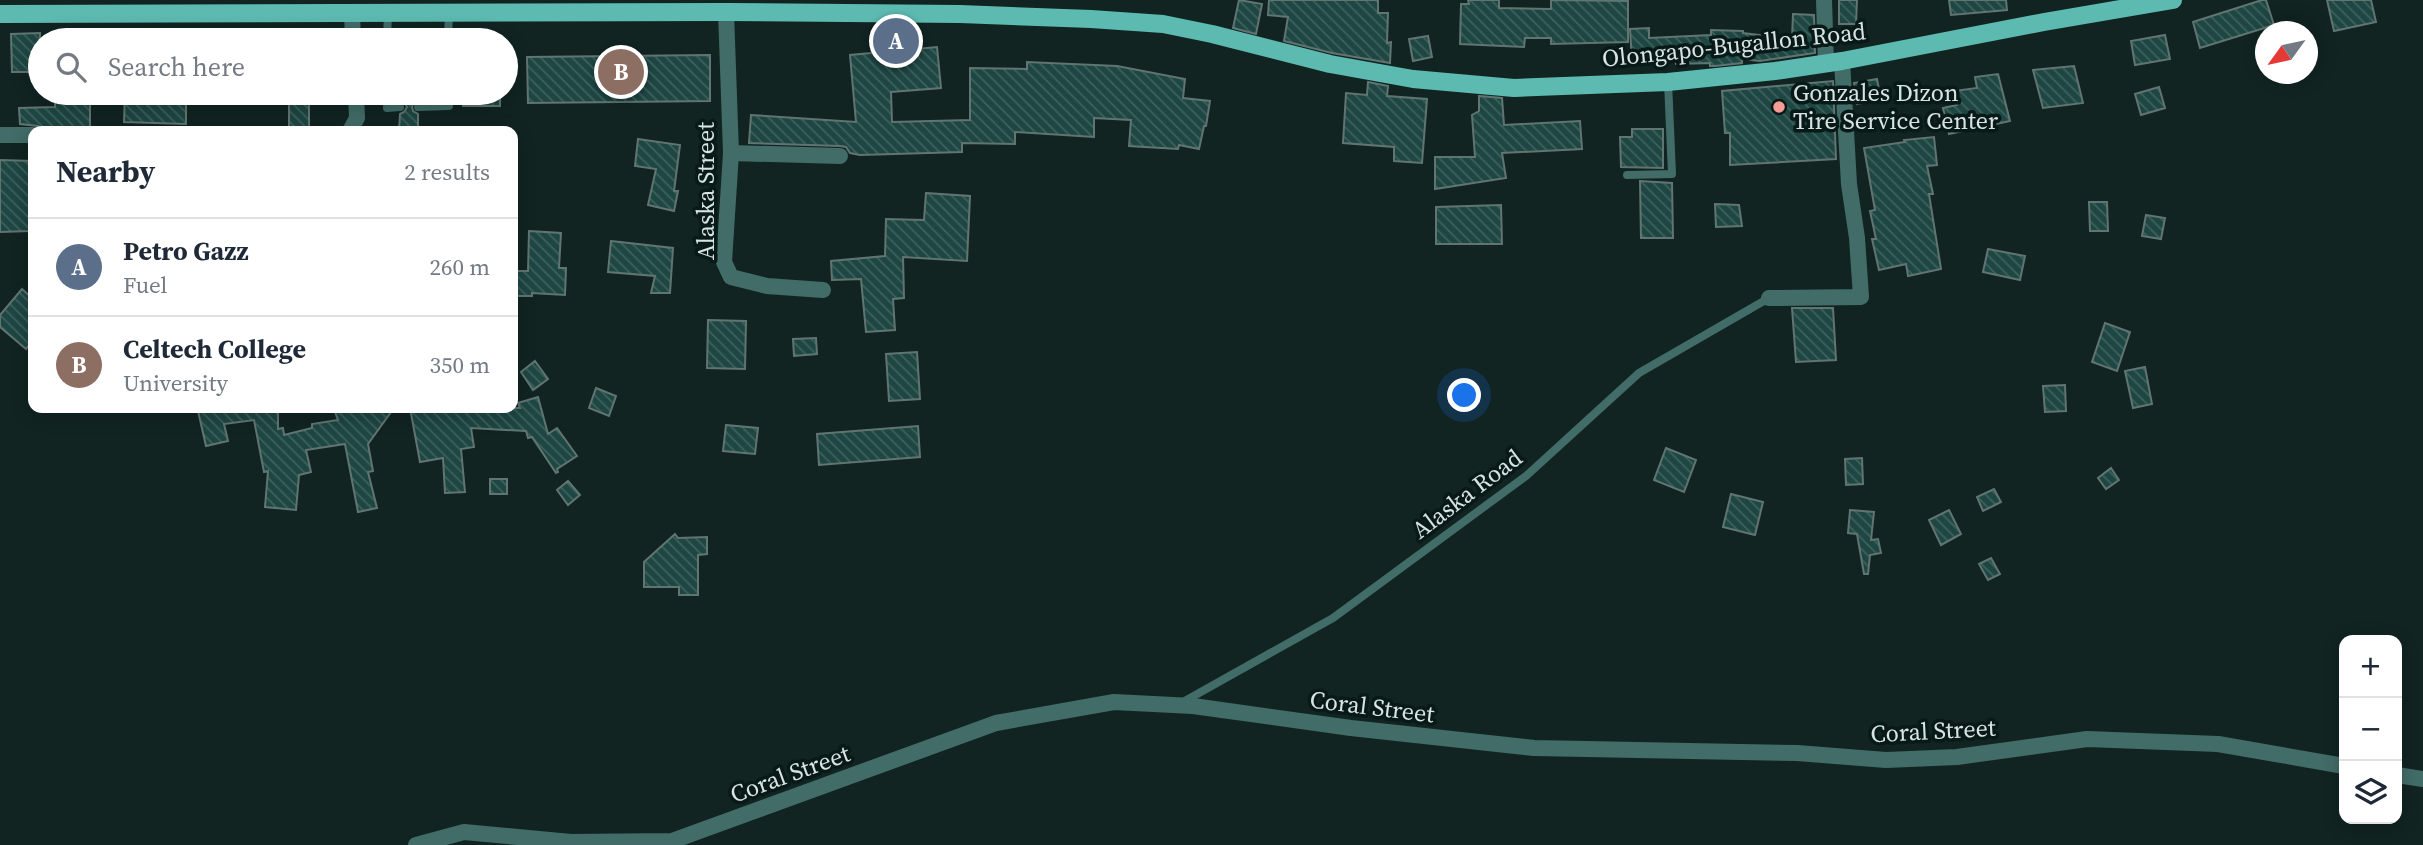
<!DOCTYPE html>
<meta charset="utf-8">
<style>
:root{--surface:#fff;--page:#f6f6f7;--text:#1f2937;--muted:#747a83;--line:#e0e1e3;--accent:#7f5d61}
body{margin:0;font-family:"Source Serif 4",serif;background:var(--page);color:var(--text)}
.controls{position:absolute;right:21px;bottom:21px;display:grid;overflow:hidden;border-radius:14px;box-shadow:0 4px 18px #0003}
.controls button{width:63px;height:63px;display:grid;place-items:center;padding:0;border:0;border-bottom:2px solid var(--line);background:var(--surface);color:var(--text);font:35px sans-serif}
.compass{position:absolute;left:2255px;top:21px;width:63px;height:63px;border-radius:50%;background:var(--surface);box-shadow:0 4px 18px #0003;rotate:237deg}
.you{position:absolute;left:1465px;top:396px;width:24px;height:24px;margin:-18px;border:5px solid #fff;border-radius:50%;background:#1a73e8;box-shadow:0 0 0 10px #1a73e833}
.badge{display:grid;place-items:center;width:46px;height:46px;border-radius:50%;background:var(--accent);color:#fff;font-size:23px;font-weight:700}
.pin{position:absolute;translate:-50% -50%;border:4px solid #fff;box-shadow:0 2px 7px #0006}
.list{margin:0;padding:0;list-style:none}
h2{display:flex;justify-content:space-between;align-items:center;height:91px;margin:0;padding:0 28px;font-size:30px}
h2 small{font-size:23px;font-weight:400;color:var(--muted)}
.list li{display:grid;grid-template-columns:46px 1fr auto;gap:21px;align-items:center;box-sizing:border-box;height:98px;padding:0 28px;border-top:2px solid var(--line)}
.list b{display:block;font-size:26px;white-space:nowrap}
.list p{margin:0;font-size:23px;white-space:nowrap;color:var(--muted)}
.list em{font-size:23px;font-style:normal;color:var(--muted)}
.icon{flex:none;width:38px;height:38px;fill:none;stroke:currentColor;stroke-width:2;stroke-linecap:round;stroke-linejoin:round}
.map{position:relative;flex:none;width:2423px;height:845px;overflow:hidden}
.search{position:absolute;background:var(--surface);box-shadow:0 4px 18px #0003;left:28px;top:28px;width:490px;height:77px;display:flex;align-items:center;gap:18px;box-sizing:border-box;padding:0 24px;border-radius:38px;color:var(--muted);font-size:26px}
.panel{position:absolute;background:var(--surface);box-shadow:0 4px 18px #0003;left:28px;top:126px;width:490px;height:287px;border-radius:14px}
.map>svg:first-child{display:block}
.building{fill:url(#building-back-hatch);stroke:#607572;stroke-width:2}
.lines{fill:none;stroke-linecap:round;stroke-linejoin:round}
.service{stroke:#426c68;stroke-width:8}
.minor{stroke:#426c68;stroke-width:16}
.primary{stroke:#5dbab1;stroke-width:18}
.poi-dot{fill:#f59c94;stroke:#081a18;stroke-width:2.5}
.labels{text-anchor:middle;stroke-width:7;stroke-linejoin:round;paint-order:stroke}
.street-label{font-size:24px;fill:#d8e3e2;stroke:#081a18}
.poi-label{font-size:24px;fill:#d8e3e2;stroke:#081a18;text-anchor:start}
</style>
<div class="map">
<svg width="2423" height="845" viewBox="0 0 2423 845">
<defs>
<pattern id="building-back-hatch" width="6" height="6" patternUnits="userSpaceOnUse" patternTransform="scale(1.75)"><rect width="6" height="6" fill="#1e4642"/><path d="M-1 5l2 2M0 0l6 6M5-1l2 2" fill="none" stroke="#3e615d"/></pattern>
</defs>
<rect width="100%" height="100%" fill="#112422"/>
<path class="building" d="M 1239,0 L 1262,4 L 1256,34 L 1233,28 Z
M 1269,0 L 1378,0 L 1378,13 L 1388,13 L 1387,43 L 1391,42 L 1390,63 L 1332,53 L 1284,41 L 1288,17 L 1268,15 Z
M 1468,0 L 1499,0 L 1499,8 L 1551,9 L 1551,0 L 1628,1 L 1628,42 L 1551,44 L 1551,38 L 1525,38 L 1524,47 L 1460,44 L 1461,4 L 1469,4 Z
M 1839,0 L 1857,0 L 1856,24 L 1839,24 Z
M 1949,0 L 2006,0 L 2007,10 L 1951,15 Z
M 2262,0 L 2266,0 L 2274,25 L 2200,48 L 2193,22 Z
M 2327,0 L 2371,0 L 2376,22 L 2334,31 Z
M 1793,14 L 1814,15 L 1815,53 L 1760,61 L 1742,59 L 1742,63 L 1715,66 L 1710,66 L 1710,63 L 1676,64 L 1675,59 L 1632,61 L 1630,29 L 1649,28 L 1649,38 L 1711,35 L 1711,30 L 1743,31 L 1743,33 L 1792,39 Z
M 40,33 L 40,72 L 12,72 L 11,34 Z
M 2165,35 L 2170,59 L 2135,65 L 2131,41 Z
M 1428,36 L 1432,57 L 1413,61 L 1409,39 Z
M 937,47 L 941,88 L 891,92 L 892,122 L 970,120 L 970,68 L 1027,69 L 1027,62 L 1117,66 L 1185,79 L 1183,98 L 1210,101 L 1206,126 L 1204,126 L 1199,149 L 1179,145 L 1178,149 L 1129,146 L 1131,120 L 1094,118 L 1094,137 L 1015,132 L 1015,144 L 962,143 L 962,152 L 860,155 L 850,153 L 846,147 L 840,146 L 749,143 L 751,115 L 856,122 L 850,55 Z
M 710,55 L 710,101 L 528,103 L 527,57 Z
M 2074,66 L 2083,103 L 2043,108 L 2033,70 Z
M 1998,74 L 2010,121 L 1949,134 L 1943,108 L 1957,105 L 1954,91 L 1977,88 L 1975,77 Z
M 1877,79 L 1881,100 L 1857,104 L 1854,83 Z
M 1833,81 L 1836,159 L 1730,165 L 1730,133 L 1725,133 L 1722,91 Z
M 1368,82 L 1388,86 L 1387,96 L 1427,99 L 1422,163 L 1394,161 L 1394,147 L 1343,143 L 1346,93 L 1367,95 Z
M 2159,87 L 2165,108 L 2141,115 L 2135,94 Z
M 125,93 L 186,93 L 186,124 L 124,122 Z
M 463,93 L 500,93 L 500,106 L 463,106 Z
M 90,96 L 90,127 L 47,128 L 47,131 L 43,131 L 38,126 L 20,124 L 19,108 L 55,107 L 55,97 Z
M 309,96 L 309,128 L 289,128 L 289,97 Z
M 1479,96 L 1502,98 L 1504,125 L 1580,121 L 1582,149 L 1502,153 L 1506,178 L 1435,189 L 1435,157 L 1475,157 L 1472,115 L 1479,111 Z
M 400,97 L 418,97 L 418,100 L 414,102 L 412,107 L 413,111 L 418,114 L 418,131 L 399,131 L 400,114 L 404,112 L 407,107 L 405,103 L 400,100 Z
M 1632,129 L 1663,129 L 1663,168 L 1621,167 L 1620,137 L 1632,137 Z
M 1934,137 L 1937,165 L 1927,166 L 1933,194 L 1929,194 L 1941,269 L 1908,276 L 1906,264 L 1879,270 L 1872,239 L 1876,239 L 1870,211 L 1875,210 L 1864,148 L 1905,142 L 1904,140 Z
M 638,139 L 680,145 L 674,191 L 678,191 L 674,211 L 648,205 L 656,169 L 635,166 Z
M 0,160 L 33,161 L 33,203 L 29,202 L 30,231 L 0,232 Z
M 1640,181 L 1672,183 L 1673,238 L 1641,238 Z
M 926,193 L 970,196 L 967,261 L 903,257 L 904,298 L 893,299 L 895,330 L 866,332 L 861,279 L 832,280 L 831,261 L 885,256 L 886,219 L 924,220 Z
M 2089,202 L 2107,202 L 2108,231 L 2090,231 Z
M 1715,204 L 1739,205 L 1742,226 L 1716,227 Z
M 1501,205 L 1502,244 L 1436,244 L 1436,207 Z
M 2146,215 L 2165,218 L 2161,239 L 2142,236 Z
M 529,231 L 561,233 L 559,268 L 566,268 L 565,295 L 532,293 L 532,296 L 513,296 L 513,271 L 528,271 Z
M 611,241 L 673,248 L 670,293 L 651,293 L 655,276 L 608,272 Z
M 1988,249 L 2025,256 L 2020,280 L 1983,272 Z
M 22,289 L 33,299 L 33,340 L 26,349 L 0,327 L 0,315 Z
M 1792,308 L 1833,308 L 1836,360 L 1796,362 Z
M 708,320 L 746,321 L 745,369 L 707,368 Z
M 2105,323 L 2130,332 L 2117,371 L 2092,362 Z
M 816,338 L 817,354 L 794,356 L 793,339 Z
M 917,352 L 920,399 L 889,401 L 886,354 Z
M 535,361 L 548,379 L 533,390 L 521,372 Z
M 2145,367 L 2152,404 L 2133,408 L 2125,371 Z
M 2065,385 L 2066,411 L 2045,412 L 2043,386 Z
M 596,388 L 616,396 L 609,416 L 589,408 Z
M 538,397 L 548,434 L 557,428 L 577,456 L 557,469 L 558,472 L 556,473 L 532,437 L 528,438 L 526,431 L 471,428 L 474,447 L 461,449 L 465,492 L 445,493 L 443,458 L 420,462 L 410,408 L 520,408 L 518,403 Z
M 211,408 L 278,408 L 278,429 L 283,428 L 284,435 L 312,428 L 312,424 L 338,420 L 335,412 L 346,408 L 394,408 L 368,444 L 373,471 L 368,472 L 377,508 L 358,512 L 345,444 L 306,450 L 311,472 L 299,475 L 296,510 L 265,507 L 268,471 L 264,472 L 254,420 L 224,424 L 228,441 L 206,446 L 198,411 Z
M 726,425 L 758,428 L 755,454 L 723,451 Z
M 918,426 L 920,457 L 819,465 L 817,434 Z
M 1666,448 L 1696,460 L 1684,492 L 1654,480 Z
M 1862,458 L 1863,484 L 1846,485 L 1845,459 Z
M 2111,468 L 2119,480 L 2106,489 L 2098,478 Z
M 490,479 L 507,479 L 507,494 L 490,494 Z
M 568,481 L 580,495 L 568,505 L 557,490 Z
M 1994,489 L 2001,502 L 1983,511 L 1977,497 Z
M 1731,494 L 1763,502 L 1755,535 L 1723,527 Z
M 1850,510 L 1874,512 L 1871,540 L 1878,539 L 1881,553 L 1870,555 L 1868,574 L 1864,574 L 1857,534 L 1848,533 Z
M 1949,510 L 1961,534 L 1941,545 L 1929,520 Z
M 675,534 L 678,538 L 707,537 L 707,554 L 698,555 L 698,595 L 679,595 L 679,587 L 644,587 L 644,562 Z
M 1991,558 L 2000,574 L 1988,580 L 1979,564 Z"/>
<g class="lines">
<path class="service" d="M 387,40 L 388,12
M 448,40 L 449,12
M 387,93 L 387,108 L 400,107
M 418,107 L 449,106 L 448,93
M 1627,175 L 1672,174 L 1668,82
M 1183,702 L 1333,618 L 1526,476 L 1639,373 L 1769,298"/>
<path class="minor" d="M 1824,0 L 1826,64
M 726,12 L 731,153 L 724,262 L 731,277 L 767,286 L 823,290
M 352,13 L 353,40
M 350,131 L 357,118 L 356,93
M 0,135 L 33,135
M 731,153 L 840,156
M 1769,298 L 1861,297 L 1857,238 L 1849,184 L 1842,61
M 2397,775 L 2423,779
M 416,845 L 464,832 L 571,842 L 672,841 L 996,723 L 1114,702 L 1193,706 L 1351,728 L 1534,748 L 1797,753 L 1886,760 L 1957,757 L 2087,739 L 2218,744 L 2344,766"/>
<path class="primary" d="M 0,14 L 726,12 L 960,14 L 1091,19 L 1163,24 L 1212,34 L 1330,64 L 1413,79 L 1514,88 L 1668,82 L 1775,71 L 1842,61 L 2044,22 L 2173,0"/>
</g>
<circle class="poi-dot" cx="1779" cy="107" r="7"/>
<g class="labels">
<g class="street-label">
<text transform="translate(1734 45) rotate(-6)" y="8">Olongapo-Bugallon Road</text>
<text transform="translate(706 191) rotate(-90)" y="8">Alaska Street</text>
<text transform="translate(1467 494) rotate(-37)" y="8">Alaska Road</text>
<text transform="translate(1372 707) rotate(7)" y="8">Coral Street</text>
<text transform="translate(1933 731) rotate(-3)" y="8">Coral Street</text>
<text transform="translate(790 774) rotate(-20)" y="8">Coral Street</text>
</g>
<g class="poi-label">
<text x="1793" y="101">Gonzales Dizon<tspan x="1793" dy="28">Tire Service Center</tspan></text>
</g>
</g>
</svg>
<div class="controls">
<button>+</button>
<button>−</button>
<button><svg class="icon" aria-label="layers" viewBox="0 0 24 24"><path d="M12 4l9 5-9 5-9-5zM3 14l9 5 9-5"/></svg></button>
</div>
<svg class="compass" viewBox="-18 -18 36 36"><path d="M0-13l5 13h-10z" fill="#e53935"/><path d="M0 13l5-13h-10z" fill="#747a83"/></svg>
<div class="you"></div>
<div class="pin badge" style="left:896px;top:41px;background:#5c6f8a">A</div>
<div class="pin badge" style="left:621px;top:72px;background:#8d6e63">B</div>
<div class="search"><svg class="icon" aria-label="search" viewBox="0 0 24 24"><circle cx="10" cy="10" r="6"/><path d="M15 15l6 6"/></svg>Search here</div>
<section class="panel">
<h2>Nearby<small>2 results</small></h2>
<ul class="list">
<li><span class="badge" style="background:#5c6f8a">A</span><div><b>Petro Gazz</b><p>Fuel</p></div><em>260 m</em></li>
<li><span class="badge" style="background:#8d6e63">B</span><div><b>Celtech College</b><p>University</p></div><em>350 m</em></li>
</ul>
</section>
</div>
